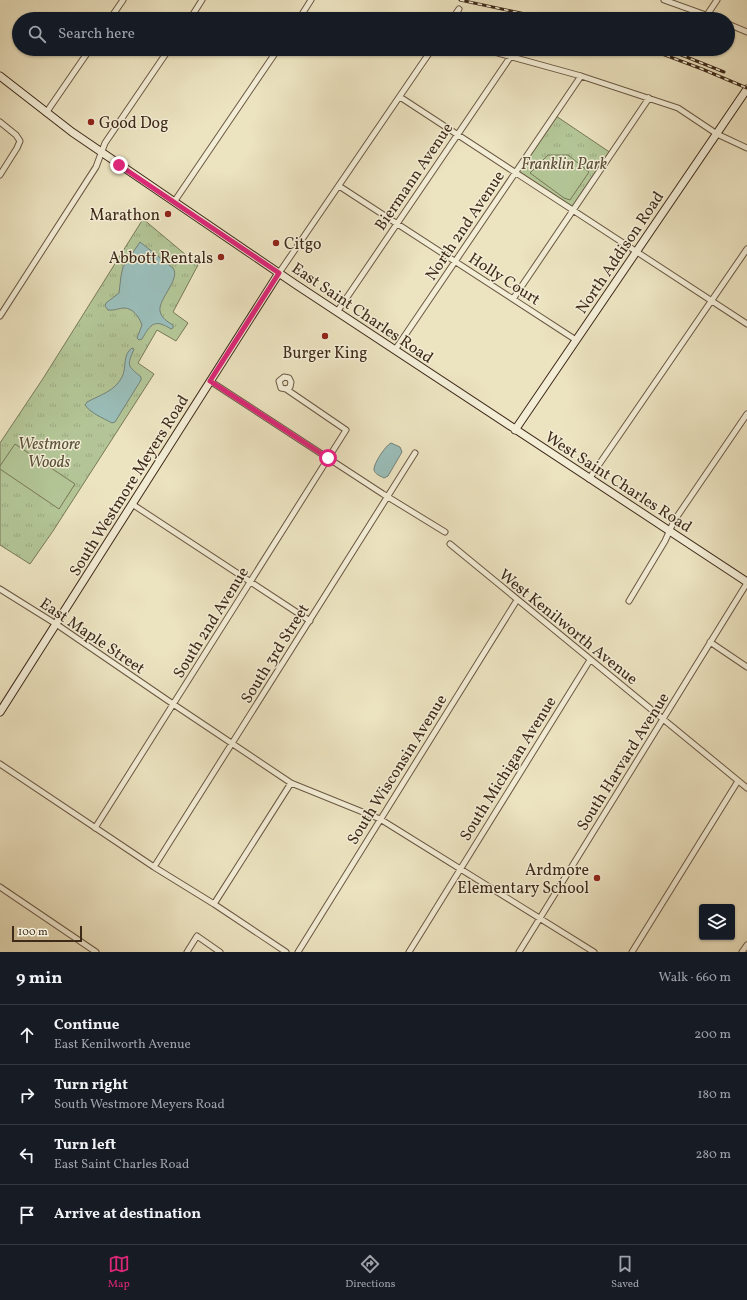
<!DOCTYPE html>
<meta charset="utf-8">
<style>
:root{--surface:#171b24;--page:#20242c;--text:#f1f3f6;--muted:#9ea1a6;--line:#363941;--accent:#db2777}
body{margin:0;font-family:Vollkorn,serif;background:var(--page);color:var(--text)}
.controls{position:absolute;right:12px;bottom:12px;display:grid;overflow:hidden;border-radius:4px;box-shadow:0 1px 3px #0004}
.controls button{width:36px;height:36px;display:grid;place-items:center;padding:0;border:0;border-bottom:1px solid var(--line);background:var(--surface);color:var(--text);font:20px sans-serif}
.scale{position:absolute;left:12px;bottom:10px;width:70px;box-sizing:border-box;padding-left:4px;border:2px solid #3e2a19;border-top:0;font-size:11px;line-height:14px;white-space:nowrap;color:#3e2a19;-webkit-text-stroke:3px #f3edd6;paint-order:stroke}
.stop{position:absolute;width:12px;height:12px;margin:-9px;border:3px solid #db2777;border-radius:50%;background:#fff}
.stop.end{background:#db2777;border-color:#fff;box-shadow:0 1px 4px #0008}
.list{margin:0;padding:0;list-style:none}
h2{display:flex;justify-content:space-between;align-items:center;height:52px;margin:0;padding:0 16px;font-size:17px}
h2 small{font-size:13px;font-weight:400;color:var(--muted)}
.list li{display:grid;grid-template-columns:26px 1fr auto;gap:12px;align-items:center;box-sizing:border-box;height:60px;padding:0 16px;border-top:1px solid var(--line)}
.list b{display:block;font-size:15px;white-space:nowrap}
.list p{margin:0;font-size:13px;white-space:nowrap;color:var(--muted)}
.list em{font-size:13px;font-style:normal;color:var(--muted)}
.icon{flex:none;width:22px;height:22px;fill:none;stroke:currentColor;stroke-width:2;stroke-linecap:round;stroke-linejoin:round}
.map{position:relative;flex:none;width:747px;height:952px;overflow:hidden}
.search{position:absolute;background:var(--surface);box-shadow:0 1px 3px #0004;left:12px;right:12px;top:12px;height:44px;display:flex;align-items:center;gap:10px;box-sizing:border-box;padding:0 14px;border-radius:22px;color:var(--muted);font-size:15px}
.sheet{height:292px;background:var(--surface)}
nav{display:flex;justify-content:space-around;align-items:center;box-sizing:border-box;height:56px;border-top:1px solid var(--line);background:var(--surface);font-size:11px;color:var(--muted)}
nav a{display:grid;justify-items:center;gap:2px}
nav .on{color:var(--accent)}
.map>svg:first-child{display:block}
.park{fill:url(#park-tufts);stroke:#787858}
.garden{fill:#b3c596;stroke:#787858}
.water{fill:#9abdb8;stroke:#758278}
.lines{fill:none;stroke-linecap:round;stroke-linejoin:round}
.street-casing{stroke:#6a5843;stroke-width:7}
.secondary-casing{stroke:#3e2a19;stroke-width:9}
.street{stroke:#f3edd6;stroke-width:5}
.secondary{stroke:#f3edd6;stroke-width:7}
.rail-casing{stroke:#3e2a19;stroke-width:3}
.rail{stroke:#f3edd6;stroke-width:1.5;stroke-dasharray:4.5;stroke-linecap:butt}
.route{stroke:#db2777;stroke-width:5}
.poi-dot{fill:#8f2418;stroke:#f3edd6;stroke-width:1.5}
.labels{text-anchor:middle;stroke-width:3;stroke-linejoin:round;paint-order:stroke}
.poi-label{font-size:16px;fill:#3e2a19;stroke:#f3edd6;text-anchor:end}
.park-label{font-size:16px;font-style:italic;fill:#5b5138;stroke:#f3edd6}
.street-label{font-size:16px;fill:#3e2a19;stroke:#f3edd6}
</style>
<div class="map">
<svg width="747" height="952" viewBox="0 0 747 952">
<defs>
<pattern id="park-tufts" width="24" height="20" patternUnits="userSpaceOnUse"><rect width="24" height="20" fill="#b3c596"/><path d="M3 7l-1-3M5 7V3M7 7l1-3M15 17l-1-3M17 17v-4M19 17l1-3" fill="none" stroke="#9ba981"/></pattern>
</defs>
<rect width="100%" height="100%" fill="#ece3c0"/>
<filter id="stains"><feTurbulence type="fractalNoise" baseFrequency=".005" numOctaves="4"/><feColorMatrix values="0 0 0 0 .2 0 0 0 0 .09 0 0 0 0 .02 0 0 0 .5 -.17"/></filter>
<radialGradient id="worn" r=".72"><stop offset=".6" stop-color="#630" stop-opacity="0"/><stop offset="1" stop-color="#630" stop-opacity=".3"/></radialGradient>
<path class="park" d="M 556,116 L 611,153 L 573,209 L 518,172 Z
M 143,219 L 198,265 L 173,312 L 188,323 L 176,341 L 157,330 L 138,363 L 154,374 L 53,531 L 30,564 L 0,545 L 0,443 L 44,377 Z"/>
<path class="garden" d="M 548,155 L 568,155 L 589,172 L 570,200 L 564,198 L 530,173 Z
M 15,444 L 75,484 L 59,509 L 0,469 L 0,466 Z"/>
<path class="water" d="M 140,242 L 173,268 C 181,279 158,299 160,311 C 161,318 168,322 173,325 L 173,328 L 171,329 C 155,319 151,323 142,339 L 139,340 L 137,338 L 142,325 C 139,317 133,308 124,308 C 119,308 114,311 108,310 L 105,306 L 106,303 L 119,293 L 121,276 L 123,267 Z
M 132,348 L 134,349 C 127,366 127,365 141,377 L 141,380 L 115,422 L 112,423 C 103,418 90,413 85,405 L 87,402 C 100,395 115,391 122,377 C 127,368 122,355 132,348 Z
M 391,443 L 400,447 L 402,452 L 388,476 L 384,478 C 380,476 375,474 374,470 C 373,464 386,445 391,443 Z"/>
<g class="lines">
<g class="street-casing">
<path id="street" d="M 664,0 L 717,19
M 707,15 L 717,0
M 110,19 L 123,0
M 190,19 L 202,0
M 299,19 L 311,0
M 452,19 L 459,9
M 728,24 L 747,32
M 483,49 L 581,76 L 678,108 L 717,134 L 747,148
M 400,97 L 747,324
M 46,113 L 90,49
M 0,122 L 16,135 L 20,141 L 17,148 L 0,175
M 339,186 L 576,340
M 174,202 L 278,49
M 279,273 L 432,49
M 513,299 L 649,98
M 337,312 L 511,56
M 0,316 L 96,167 L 105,143 L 169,49
M 395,350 L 581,76
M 210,381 L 383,494 L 445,532
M 589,479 L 747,249
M 132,504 L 310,621
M 450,544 L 747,788
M 0,589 L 56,624 L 173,704 L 291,783 L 380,819 L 594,952
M 629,601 L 665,541 L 674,521 L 747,414
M 710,642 L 747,667
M 0,764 L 154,867 L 214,904 L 286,952
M 95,828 L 346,430 L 286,389 L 281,388 L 279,381 L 284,377 L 289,378 L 291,382 L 290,387 L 286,389
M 154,867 L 415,453
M 0,887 L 96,952
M 214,904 L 291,783
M 187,952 L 197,936 L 220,952
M 298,952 L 517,600
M 409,952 L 590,660
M 519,952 L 747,583
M 632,952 L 738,781
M 742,952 L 747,945"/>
</g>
<g class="secondary-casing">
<path id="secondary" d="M 0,76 L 72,132 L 295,284 L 747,582
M 515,430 L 747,89
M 0,712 L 279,273"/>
</g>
<use href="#street" class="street"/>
<use href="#secondary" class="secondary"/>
<g class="rail-casing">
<path id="rail" d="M 460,0 L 548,19
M 543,15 L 561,19
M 556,15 L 573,19
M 649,49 L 702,69 L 747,88
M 674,52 L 724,72"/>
</g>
<use href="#rail" class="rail"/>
</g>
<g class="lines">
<path class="route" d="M 119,165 L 279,273 L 210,381 L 328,458"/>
</g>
<g class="poi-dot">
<circle cx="91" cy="122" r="4"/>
<circle cx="168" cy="214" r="4"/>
<circle cx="276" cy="243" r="4"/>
<circle cx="221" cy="257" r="4"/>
<circle cx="325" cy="336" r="4"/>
<circle cx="597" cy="878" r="4"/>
</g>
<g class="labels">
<g class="poi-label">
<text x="99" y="128" text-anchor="start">Good Dog</text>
<text x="160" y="220">Marathon</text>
<text x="284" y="249" text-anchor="start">Citgo</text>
<text x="213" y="263">Abbott Rentals</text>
<text x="325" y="358" text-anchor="middle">Burger King</text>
<text x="589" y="875">Ardmore<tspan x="589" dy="18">Elementary School</tspan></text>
</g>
<g class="park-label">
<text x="564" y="169">Franklin Park</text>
<text x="49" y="449">Westmore<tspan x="49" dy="18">Woods</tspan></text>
</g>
<g class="street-label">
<text transform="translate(413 176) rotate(-56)" y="6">Biermann Avenue</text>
<text transform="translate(464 225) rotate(-56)" y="6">North 2nd Avenue</text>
<text transform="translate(619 252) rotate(-56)" y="6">North Addison Road</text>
<text transform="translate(505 278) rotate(33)" y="6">Holly Court</text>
<text transform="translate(363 312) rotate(34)" y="6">East Saint Charles Road</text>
<text transform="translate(619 481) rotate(33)" y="6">West Saint Charles Road</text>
<text transform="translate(128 485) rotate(-58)" y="6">South Westmore Meyers Road</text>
<text transform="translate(210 622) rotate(-58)" y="6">South 2nd Avenue</text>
<text transform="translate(569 626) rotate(39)" y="6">West Kenilworth Avenue</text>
<text transform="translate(93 635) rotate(34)" y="6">East Maple Street</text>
<text transform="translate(274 653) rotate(-58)" y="6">South 3rd Street</text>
<text transform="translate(622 761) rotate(-58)" y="6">South Harvard Avenue</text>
<text transform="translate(507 768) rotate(-58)" y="6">South Michigan Avenue</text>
<text transform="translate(396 769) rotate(-58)" y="6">South Wisconsin Avenue</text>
</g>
</g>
<rect width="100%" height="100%" filter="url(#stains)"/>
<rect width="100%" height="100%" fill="url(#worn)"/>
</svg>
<div class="controls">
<button><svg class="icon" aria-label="layers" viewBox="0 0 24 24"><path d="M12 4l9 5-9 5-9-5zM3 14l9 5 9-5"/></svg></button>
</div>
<div class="scale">100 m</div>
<div class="stop" style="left:328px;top:458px"></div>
<div class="stop end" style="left:119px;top:165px"></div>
<div class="search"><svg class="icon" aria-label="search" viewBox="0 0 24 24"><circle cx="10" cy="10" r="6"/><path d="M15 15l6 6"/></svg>Search here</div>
</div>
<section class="sheet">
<h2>9 min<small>Walk · 660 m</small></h2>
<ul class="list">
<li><svg class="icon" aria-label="ahead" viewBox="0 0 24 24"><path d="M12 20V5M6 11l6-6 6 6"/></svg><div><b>Continue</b><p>East Kenilworth Avenue</p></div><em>200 m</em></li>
<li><svg class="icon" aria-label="right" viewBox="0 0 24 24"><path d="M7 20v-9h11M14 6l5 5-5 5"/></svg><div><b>Turn right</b><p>South Westmore Meyers Road</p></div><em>180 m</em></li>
<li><svg class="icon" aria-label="left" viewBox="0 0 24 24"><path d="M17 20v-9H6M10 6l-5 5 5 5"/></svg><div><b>Turn left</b><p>East Saint Charles Road</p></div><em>280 m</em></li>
<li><svg class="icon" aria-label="arrive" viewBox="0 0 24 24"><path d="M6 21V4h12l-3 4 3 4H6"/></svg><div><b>Arrive at destination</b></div></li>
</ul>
</section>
<nav>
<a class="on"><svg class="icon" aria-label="map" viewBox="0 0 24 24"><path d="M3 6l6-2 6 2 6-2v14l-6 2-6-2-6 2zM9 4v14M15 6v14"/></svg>Map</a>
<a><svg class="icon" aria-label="directions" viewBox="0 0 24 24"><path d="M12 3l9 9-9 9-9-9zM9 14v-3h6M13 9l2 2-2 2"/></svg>Directions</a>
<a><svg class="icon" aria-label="saved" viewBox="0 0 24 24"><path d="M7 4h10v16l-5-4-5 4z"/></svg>Saved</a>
</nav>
